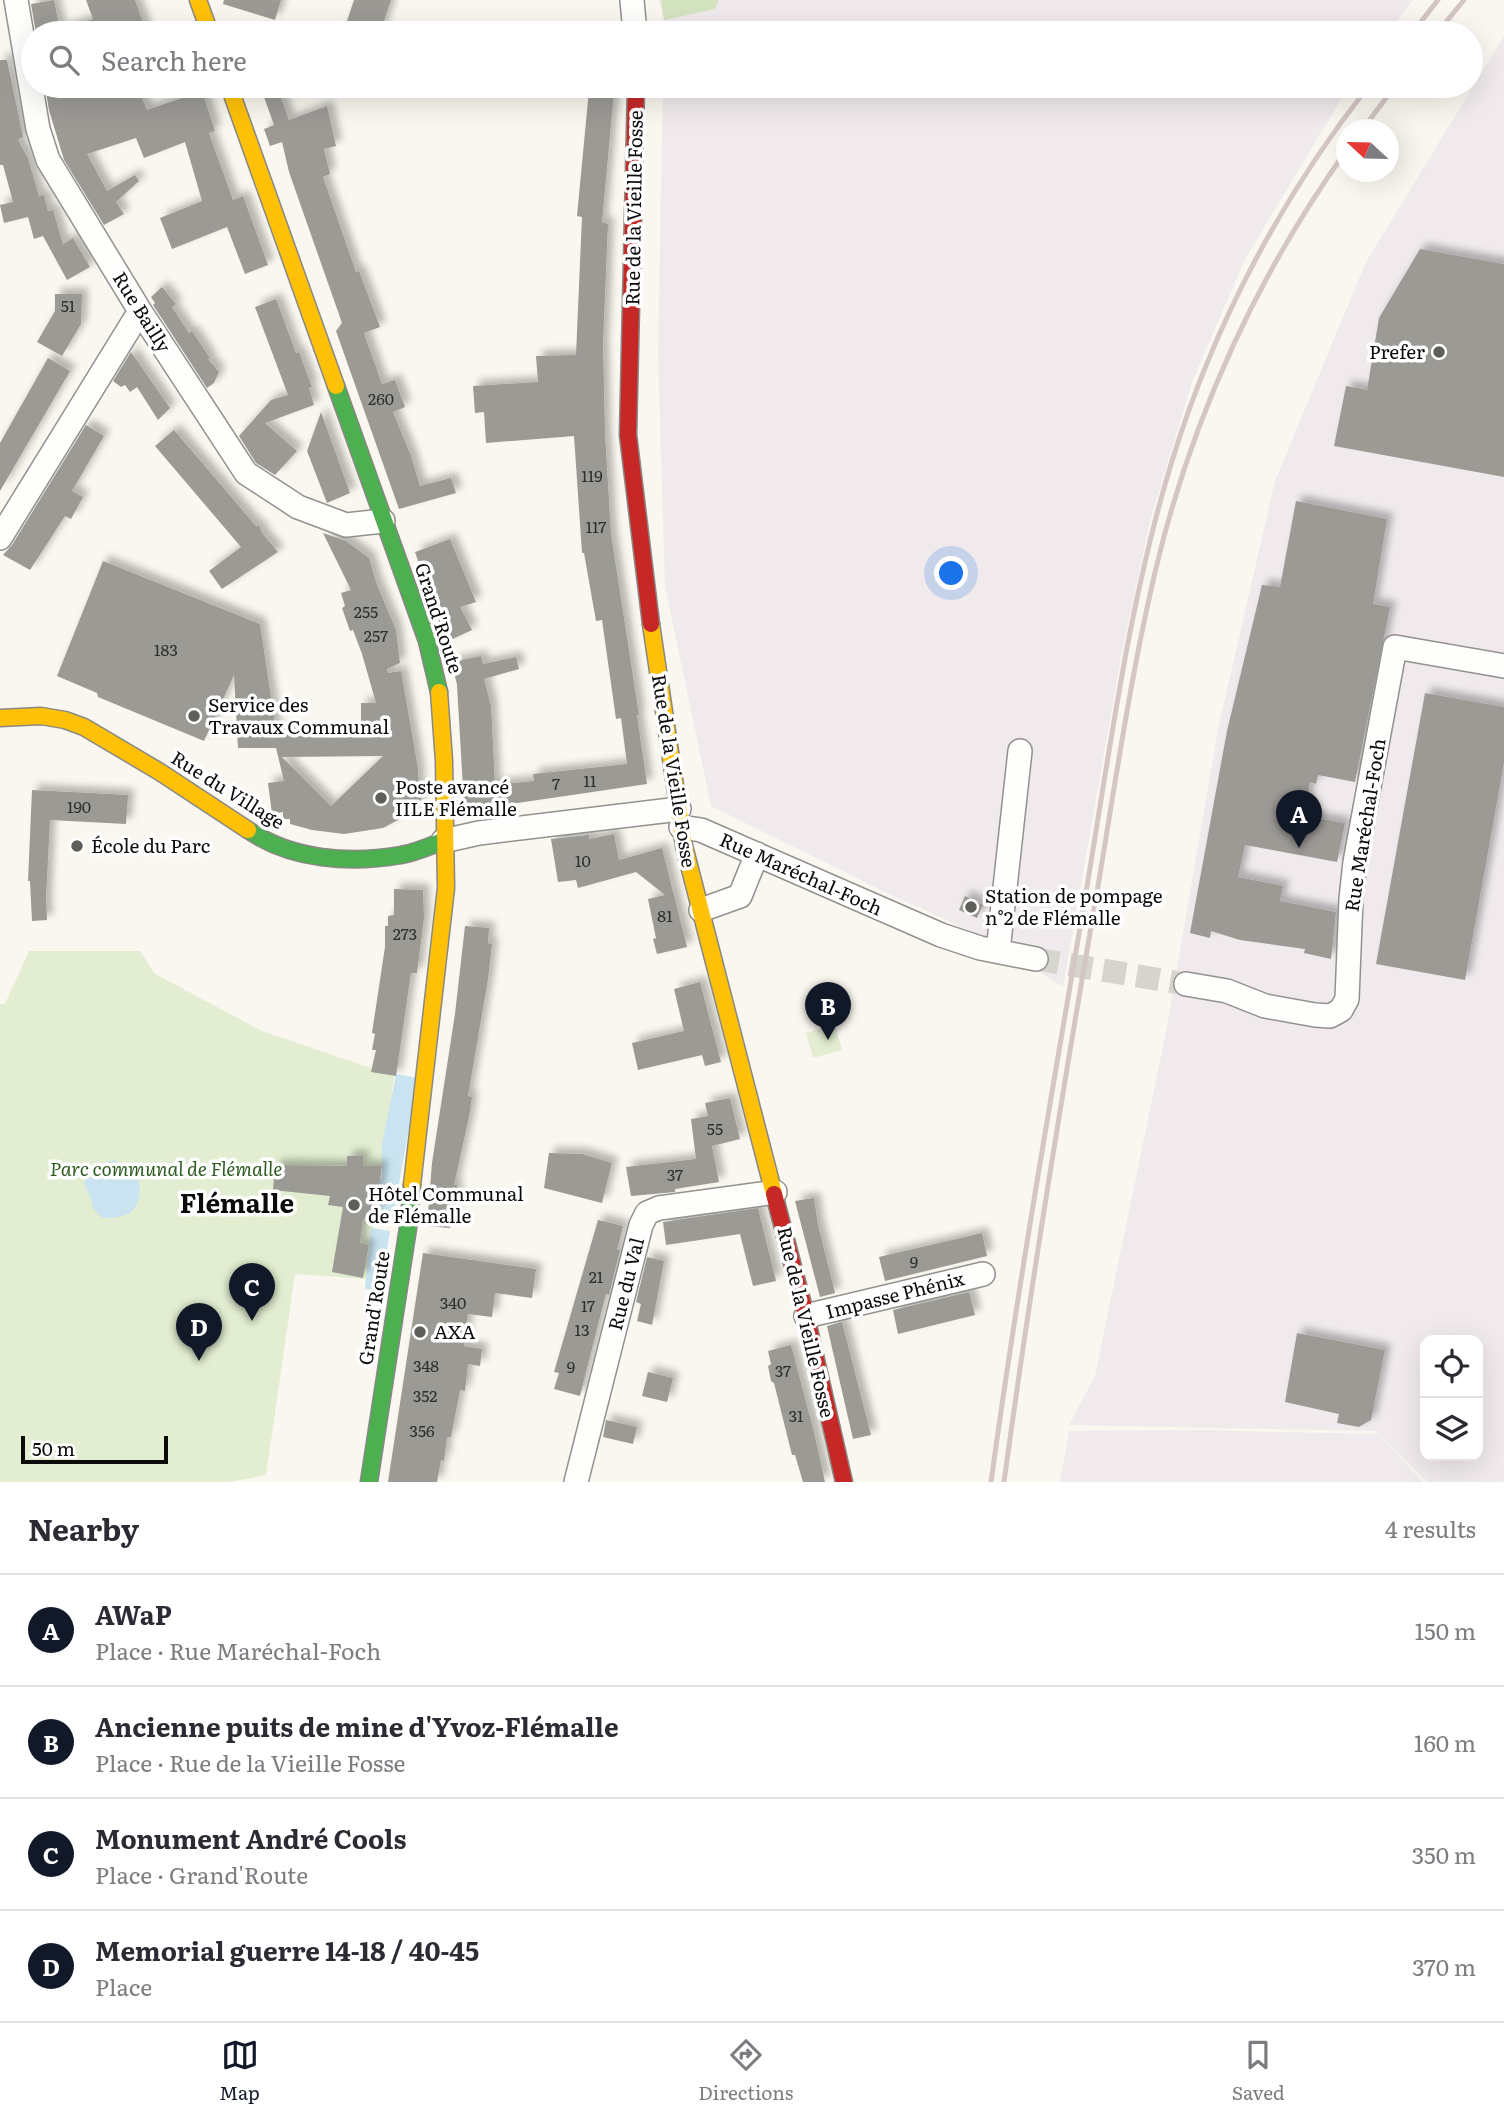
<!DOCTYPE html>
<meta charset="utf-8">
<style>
:root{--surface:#fff;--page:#f2f2f3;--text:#2b2b33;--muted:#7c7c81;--line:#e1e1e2;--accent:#111827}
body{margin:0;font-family:Literata,serif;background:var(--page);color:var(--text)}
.controls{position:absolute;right:21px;bottom:21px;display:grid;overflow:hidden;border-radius:14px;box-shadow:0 7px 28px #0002}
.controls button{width:63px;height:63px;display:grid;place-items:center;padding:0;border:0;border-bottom:2px solid var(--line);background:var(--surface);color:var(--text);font:35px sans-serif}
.compass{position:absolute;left:1336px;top:119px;width:63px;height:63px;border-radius:50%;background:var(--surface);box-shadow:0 7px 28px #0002;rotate:292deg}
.scale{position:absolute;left:21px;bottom:18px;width:147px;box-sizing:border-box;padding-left:7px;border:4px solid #0b0b0b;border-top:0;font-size:19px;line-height:24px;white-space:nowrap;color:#0b0b0b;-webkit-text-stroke:5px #fff;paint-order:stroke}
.you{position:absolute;left:952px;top:574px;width:24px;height:24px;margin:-18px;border:5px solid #fff;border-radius:50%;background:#1a73e8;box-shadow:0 0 0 10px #1a73e833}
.badge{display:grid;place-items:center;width:46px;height:46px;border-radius:50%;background:var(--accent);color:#fff;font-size:23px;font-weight:700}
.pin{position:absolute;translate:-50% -58px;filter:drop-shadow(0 2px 4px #0008)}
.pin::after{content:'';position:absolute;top:37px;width:24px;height:21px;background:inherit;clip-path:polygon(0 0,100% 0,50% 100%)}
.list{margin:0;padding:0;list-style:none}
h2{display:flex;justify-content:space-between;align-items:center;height:91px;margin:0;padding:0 28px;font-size:30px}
h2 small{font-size:23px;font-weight:400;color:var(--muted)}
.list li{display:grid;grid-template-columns:46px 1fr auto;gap:21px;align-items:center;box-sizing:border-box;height:112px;padding:0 28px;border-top:2px solid var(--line)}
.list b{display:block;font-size:26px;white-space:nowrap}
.list p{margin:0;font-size:23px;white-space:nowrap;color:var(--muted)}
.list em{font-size:23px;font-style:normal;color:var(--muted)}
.icon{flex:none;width:38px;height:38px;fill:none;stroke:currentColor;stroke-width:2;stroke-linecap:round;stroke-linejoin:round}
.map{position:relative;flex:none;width:1504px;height:1482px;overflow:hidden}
.search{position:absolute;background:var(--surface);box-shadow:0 7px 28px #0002;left:21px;right:21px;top:21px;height:77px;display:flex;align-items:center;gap:18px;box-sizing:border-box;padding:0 24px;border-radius:38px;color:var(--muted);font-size:26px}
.sheet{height:539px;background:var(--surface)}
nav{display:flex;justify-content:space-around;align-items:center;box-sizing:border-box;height:98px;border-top:2px solid var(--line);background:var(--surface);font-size:19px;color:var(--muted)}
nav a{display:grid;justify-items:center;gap:4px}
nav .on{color:var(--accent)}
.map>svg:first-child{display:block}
.industrial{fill:#f0eaec;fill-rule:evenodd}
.green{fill:#e2edd1}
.forest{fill:#d4e3c0}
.water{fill:#c9e4f0}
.building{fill:#9c9a95;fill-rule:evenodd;filter:url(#shadow)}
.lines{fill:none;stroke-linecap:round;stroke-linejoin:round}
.street-tunnel{stroke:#d5d4cd;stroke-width:23;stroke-dasharray:23 11;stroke-linecap:butt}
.street-casing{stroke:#92918e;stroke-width:26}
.fast-casing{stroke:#898884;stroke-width:19}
.slow-casing{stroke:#898884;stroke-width:19}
.jam-casing{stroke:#898884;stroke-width:19}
.street{stroke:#fefefd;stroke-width:23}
.fast{stroke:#4caf50;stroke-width:16}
.slow{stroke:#ffc107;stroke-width:16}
.jam{stroke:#c62828;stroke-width:16}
.rail{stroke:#d4c6c5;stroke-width:5}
.poi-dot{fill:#5e5e5b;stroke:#fff;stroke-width:2.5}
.labels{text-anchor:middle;stroke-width:7;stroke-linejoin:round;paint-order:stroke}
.number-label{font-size:16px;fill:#2f2f2e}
.street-label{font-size:19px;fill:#0b0b0b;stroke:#fff}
.poi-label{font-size:19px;fill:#0b0b0b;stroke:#fff;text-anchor:start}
.park-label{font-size:19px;font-style:italic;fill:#305c22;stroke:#fff}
.district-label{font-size:26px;font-weight:bold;fill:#0b0b0b;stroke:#fff}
</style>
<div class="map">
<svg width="1504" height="1482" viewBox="0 0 1504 1482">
<defs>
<filter id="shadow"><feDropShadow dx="6" dy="-6" stdDeviation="3.5" flood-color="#0004"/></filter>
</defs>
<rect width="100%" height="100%" fill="#f9f7ef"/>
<path class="industrial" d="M 659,0 L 1413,0 L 1388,33 L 664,33 L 664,20 Z
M 1504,36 L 1504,1482 L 1427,1482 L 1375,1431 L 1069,1425 L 1095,1376 L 1167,1027 L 1218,729 L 1275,481 L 1366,262 ZM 1425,1340 L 1478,1340 L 1478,1456 L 1425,1456 Z
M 663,86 L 1349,86 L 1245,259 L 1192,382 L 1150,521 L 1122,651 L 1063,987 L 984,937 L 891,895 L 711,806 L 665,586 L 658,353 Z
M 1194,1430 L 1378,1434 L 1423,1482 L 1060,1482 L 1069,1431 Z"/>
<path class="green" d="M 29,951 L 140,951 L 155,974 L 262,1031 L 394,1076 L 366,1279 L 295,1274 L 266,1475 L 229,1482 L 0,1482 L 0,1004 L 5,1004 Z
M 835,1025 L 842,1050 L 813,1058 L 806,1033 Z"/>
<path class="forest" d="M 661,0 L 719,0 L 715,9 L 664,20 Z"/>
<path class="water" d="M 396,1074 L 418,1078 L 393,1217 L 374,1214 L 380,1179 L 382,1179 L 382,1144 Z
M 114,1160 L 137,1172 C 144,1203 137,1219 103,1218 L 93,1209 C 93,1196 83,1189 84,1175 L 95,1165 Z
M 371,1228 L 390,1231 L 380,1291 L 365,1289 Z"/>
<path class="building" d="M 54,0 L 60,30 L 93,19 L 86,0 L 135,0 L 147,33 L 36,33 L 31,4 Z
M 224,0 L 281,0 L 275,20 L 223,4 Z
M 354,0 L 391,0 L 380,33 L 343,33 Z
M 0,60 L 7,60 L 23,137 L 18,140 L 28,158 L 39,196 L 44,195 L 48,211 L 53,210 L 63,244 L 73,238 L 90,267 L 67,280 L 43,236 L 34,239 L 28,217 L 4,223 L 0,205 L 13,202 L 3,165 L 0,165 Z
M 45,86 L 137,86 L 147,110 L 202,91 L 215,131 L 209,133 L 233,200 L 243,196 L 268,265 L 245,274 L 227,227 L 172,249 L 160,218 L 202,201 L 185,142 L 144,158 L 136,138 L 87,154 L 107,191 L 135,175 L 139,181 L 116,202 L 124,214 L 104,225 L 64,160 L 49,110 Z
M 260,86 L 277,86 L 289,120 L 327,106 L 336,146 L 324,149 L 330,174 L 323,177 L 356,272 L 359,271 L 380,327 L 364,333 L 382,384 L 395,380 L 405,407 L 393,412 L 411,456 L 420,486 L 451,478 L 456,493 L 399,509 L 336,331 L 342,323 L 289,172 L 282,142 L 270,146 L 264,129 L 274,125 Z
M 589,90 L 614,92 L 602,222 L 608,224 L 603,343 L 605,434 L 611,534 L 639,715 L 637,715 L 647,784 L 470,810 L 464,805 L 457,685 L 452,662 L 481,656 L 483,664 L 516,657 L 519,669 L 484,679 L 491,706 L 495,785 L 534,781 L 533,774 L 627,764 L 621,718 L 616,719 L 602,620 L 596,621 L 584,553 L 582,553 L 574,436 L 486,443 L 484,412 L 475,413 L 473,386 L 538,382 L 536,356 L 576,355 L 582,217 L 577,216 Z
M 1420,249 L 1504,264 L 1504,477 L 1334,446 L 1346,386 L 1367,390 L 1379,318 Z
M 162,287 L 176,304 L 172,307 L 189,333 L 192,331 L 210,358 L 208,359 L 219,372 L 214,383 L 207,388 L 153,305 L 155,303 L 151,297 Z
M 55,294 L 82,294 L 81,324 L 62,356 L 37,342 L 55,311 Z
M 276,299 L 296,353 L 299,352 L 312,387 L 309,388 L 314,405 L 265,423 L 297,451 L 275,475 L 256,463 L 239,436 L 271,400 L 288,395 L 255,307 Z
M 131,352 L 170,408 L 158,420 L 137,387 L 130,392 L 125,385 L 121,387 L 113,381 Z
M 48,358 L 70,371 L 0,491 L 0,443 Z
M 321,412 L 350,493 L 327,503 L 307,451 Z
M 86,425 L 104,436 L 72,491 L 83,497 L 71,519 L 65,516 L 30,570 L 3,555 L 12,545 Z
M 174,430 L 256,526 L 259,525 L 262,533 L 278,552 L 222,589 L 209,571 L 241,547 L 155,446 Z
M 1296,501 L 1387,519 L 1373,604 L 1390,607 L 1355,782 L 1318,775 L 1316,784 L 1310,782 L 1304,816 L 1345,823 L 1337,862 L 1245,845 L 1238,877 L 1283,886 L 1280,901 L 1336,912 L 1331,959 L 1304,953 L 1305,949 L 1240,940 L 1211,931 L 1210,938 L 1190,933 L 1227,731 L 1262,585 L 1280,587 Z
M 323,533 L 346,541 L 369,558 L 376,582 L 396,630 L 400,663 L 387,669 L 388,673 L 401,671 L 418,768 L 419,791 L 425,793 L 413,812 L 383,828 L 344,834 L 312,830 L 290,824 L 290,819 L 283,819 L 283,812 L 272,814 L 268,783 L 284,781 L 276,748 L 238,748 L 234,675 L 204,741 L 98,697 L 97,693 L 57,676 L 103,561 L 260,624 L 276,731 L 361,734 L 361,703 L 376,703 L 362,654 L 353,630 L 350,631 L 342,608 L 345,606 L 341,593 L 351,590 ZM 383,756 L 331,806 L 282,757 Z
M 450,539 L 476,602 L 460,607 L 472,630 L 446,642 L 415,552 Z
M 1425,693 L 1504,707 L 1504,763 L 1465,980 L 1376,964 Z
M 32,790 L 128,795 L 126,824 L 50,820 L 46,898 L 47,920 L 32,921 L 30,881 L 28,881 Z
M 614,834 L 619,860 L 662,848 L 687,947 L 657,954 L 653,939 L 656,938 L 648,899 L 665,895 L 636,872 L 578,888 L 576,880 L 558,882 L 551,839 L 589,835 L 589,839 Z
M 394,889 L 423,890 L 424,918 L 417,973 L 411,973 L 396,1076 L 371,1072 L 376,1050 L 372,1050 L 375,1034 L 372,1033 L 385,947 L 385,926 L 388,926 L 388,916 L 394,915 Z
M 965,896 L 983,905 L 977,918 L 959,910 Z
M 465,926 L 489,928 L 488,943 L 492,944 L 488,979 L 468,1096 L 472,1097 L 469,1117 L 454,1185 L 457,1185 L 450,1228 L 427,1226 L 432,1163 L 455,1014 Z
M 700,982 L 721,1062 L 705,1066 L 702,1055 L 638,1070 L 632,1043 L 684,1031 L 674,989 Z
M 730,1098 L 740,1139 L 712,1146 L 719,1182 L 675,1189 L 675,1192 L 631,1196 L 626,1167 L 696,1159 L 691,1119 L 708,1116 L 705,1103 Z
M 549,1153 L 582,1154 L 612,1163 L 602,1203 L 544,1188 Z
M 347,1156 L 363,1156 L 363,1166 L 382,1166 L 374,1220 L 363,1219 L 360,1243 L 369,1245 L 363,1278 L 332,1272 L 343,1207 L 328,1205 L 330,1196 L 273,1190 L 275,1165 L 347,1166 Z
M 814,1198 L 818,1225 L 835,1293 L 820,1297 L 795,1201 Z
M 758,1208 L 776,1281 L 753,1286 L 740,1234 L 666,1245 L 663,1222 Z
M 598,1220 L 623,1226 L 617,1250 L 620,1250 L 609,1295 L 606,1294 L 601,1313 L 580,1396 L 554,1389 L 559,1373 L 554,1372 Z
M 982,1233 L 987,1256 L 885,1281 L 879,1257 Z
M 423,1253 L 536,1269 L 532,1298 L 495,1293 L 492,1317 L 468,1314 L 464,1346 L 482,1349 L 480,1366 L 468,1364 L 465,1391 L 460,1390 L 451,1437 L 447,1437 L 444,1461 L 441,1460 L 437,1482 L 388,1482 Z
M 647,1257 L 664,1261 L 652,1325 L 637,1321 L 641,1304 L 636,1302 Z
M 969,1292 L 975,1315 L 898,1334 L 893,1310 Z
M 842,1322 L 871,1435 L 853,1439 L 827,1326 Z
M 1297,1333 L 1385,1350 L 1371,1420 L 1359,1427 L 1337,1423 L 1339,1414 L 1285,1402 Z
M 791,1345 L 814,1432 L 825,1482 L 803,1482 L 795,1455 L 792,1455 L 774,1383 L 771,1381 L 768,1366 L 771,1364 L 768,1351 Z
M 648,1372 L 673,1378 L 667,1402 L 642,1396 Z
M 606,1420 L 637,1427 L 633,1444 L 603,1437 Z"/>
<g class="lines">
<path class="street-tunnel" d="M 1036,959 L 1186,984"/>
<g class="street-casing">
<path id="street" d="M 16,0 L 38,129 L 48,160 L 140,311 L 246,473 L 298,507 L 346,525 L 383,521
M 632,0 L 635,33
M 0,538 L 140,311
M 681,827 L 701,830 L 941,935 L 980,948 L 1036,959
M 443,841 L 479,833 L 679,809
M 701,910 L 740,896 L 757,854
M 998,951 L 1020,751
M 1186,984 L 1227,991 L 1265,1006 L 1315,1015 L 1330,1016 L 1341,1010 L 1347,999 L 1351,899 L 1355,862 L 1395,647 L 1504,666
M 806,1316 L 983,1274
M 576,1482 L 641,1225 L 647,1213 L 659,1208 L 775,1192"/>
</g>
<g class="fast-casing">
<path id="fast" d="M 336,386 L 427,641 L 439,692
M 248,830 C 292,860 350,864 401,855 C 415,853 430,846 443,841
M 369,1482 L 408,1228 L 412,1185"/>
</g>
<g class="slow-casing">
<path id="slow" d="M 198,0 L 210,33
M 229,86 L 336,386
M 651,624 L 684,846 L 774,1194
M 0,718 L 41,716 L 65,720 L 84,727 L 160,772 L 248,830
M 412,1185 L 446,888 L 444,761 L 439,692"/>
</g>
<g class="jam-casing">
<path id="jam" d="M 636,86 L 628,435 L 651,624
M 774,1194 L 806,1316 L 844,1482"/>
</g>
<use href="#street" class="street"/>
<use href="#fast" class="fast"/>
<use href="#slow" class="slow"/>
<use href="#jam" class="jam"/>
<path class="rail" d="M 1412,33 L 1438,0
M 1437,33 L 1464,0
M 1362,130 L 1395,86
M 991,1482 C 1017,1292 1050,1104 1082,916 C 1108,765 1127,607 1172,461 C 1213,327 1282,195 1369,86
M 1004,1482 C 1030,1291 1061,1100 1094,910 C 1114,793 1130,675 1158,560 C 1194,413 1259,273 1346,151"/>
</g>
<g class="poi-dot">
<circle cx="1439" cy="352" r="7"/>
<circle cx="194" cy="716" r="7"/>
<circle cx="381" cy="798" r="7"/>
<circle cx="77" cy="846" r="7"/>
<circle cx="971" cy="907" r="7"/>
<circle cx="354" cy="1205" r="7"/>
<circle cx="420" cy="1332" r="7"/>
</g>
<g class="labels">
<g class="number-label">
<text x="68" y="312">51</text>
<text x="381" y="405">260</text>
<text x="592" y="482">119</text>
<text x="596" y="533">117</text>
<text x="366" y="618">255</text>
<text x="376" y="642">257</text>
<text x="166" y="656">183</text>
<text x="590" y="787">11</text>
<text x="556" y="790">7</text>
<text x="79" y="813">190</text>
<text x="583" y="867">10</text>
<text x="665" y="922">81</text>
<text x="405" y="940">273</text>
<text x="715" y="1135">55</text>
<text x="675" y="1181">37</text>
<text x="914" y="1268">9</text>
<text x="596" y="1283">21</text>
<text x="453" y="1309">340</text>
<text x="588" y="1312">17</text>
<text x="582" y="1336">13</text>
<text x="426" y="1372">348</text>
<text x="571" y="1373">9</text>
<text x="783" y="1377">37</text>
<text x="425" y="1402">352</text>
<text x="796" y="1422">31</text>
<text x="422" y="1437">356</text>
</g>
<g class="street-label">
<text transform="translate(634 208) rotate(-89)" y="7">Rue de la Vieille Fosse</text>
<text transform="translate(142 312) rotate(58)" y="7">Rue Bailly</text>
<text transform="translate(439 618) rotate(72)" y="7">Grand'Route</text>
<text transform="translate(674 771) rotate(81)" y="7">Rue de la Vieille Fosse</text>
<text transform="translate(228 790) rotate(32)" y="7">Rue du Village</text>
<text transform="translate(1365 825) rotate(-81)" y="7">Rue Maréchal-Foch</text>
<text transform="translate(801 874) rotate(24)" y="7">Rue Maréchal-Foch</text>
<text transform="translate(626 1284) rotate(-76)" y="7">Rue du Val</text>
<text transform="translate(895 1295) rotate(-14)" y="7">Impasse Phénix</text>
<text transform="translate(374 1308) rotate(-81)" y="7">Grand'Route</text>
<text transform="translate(806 1322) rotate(77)" y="7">Rue de la Vieille Fosse</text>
</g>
<g class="poi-label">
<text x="1425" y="359" text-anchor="end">Prefer</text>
<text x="208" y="712">Service des<tspan x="208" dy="22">Travaux Communal</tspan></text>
<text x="395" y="794">Poste avancé<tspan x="395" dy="22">IILE Flémalle</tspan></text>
<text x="91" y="853">École du Parc</text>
<text x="985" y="903">Station de pompage<tspan x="985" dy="22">n°2 de Flémalle</tspan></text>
<text x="368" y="1201">Hôtel Communal<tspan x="368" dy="22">de Flémalle</tspan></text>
<text x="434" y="1339">AXA</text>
</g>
<g class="park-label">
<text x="166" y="1176">Parc communal de Flémalle</text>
</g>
<g class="district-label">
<text x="237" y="1213">Flémalle</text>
</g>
</g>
</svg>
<div class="controls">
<button><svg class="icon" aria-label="locate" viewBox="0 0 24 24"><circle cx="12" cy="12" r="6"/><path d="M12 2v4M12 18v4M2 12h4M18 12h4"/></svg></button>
<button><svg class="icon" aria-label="layers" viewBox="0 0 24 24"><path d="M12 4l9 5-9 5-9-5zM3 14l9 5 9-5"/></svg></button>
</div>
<svg class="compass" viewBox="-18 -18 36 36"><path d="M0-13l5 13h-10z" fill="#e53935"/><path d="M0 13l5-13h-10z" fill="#7c7c81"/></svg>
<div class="scale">50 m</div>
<div class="you"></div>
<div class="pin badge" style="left:1299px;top:848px">A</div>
<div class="pin badge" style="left:828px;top:1040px">B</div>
<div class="pin badge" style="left:252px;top:1321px">C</div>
<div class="pin badge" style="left:199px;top:1361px">D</div>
<div class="search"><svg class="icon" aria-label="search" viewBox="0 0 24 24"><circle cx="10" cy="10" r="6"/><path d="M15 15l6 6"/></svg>Search here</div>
</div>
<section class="sheet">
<h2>Nearby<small>4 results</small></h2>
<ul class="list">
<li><span class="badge">A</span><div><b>AWaP</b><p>Place · Rue Maréchal-Foch</p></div><em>150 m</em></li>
<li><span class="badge">B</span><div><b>Ancienne puits de mine d'Yvoz-Flémalle</b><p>Place · Rue de la Vieille Fosse</p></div><em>160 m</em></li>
<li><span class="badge">C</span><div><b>Monument André Cools</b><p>Place · Grand'Route</p></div><em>350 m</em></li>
<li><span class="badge">D</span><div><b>Memorial guerre 14-18 / 40-45</b><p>Place</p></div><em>370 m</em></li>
</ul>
</section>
<nav>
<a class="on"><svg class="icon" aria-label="map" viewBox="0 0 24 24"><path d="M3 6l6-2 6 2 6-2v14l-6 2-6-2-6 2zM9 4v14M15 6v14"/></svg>Map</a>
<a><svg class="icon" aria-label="directions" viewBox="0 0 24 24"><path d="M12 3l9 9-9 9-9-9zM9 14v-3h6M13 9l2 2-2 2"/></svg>Directions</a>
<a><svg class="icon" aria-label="saved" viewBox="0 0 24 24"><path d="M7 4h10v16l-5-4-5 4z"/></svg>Saved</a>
</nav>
